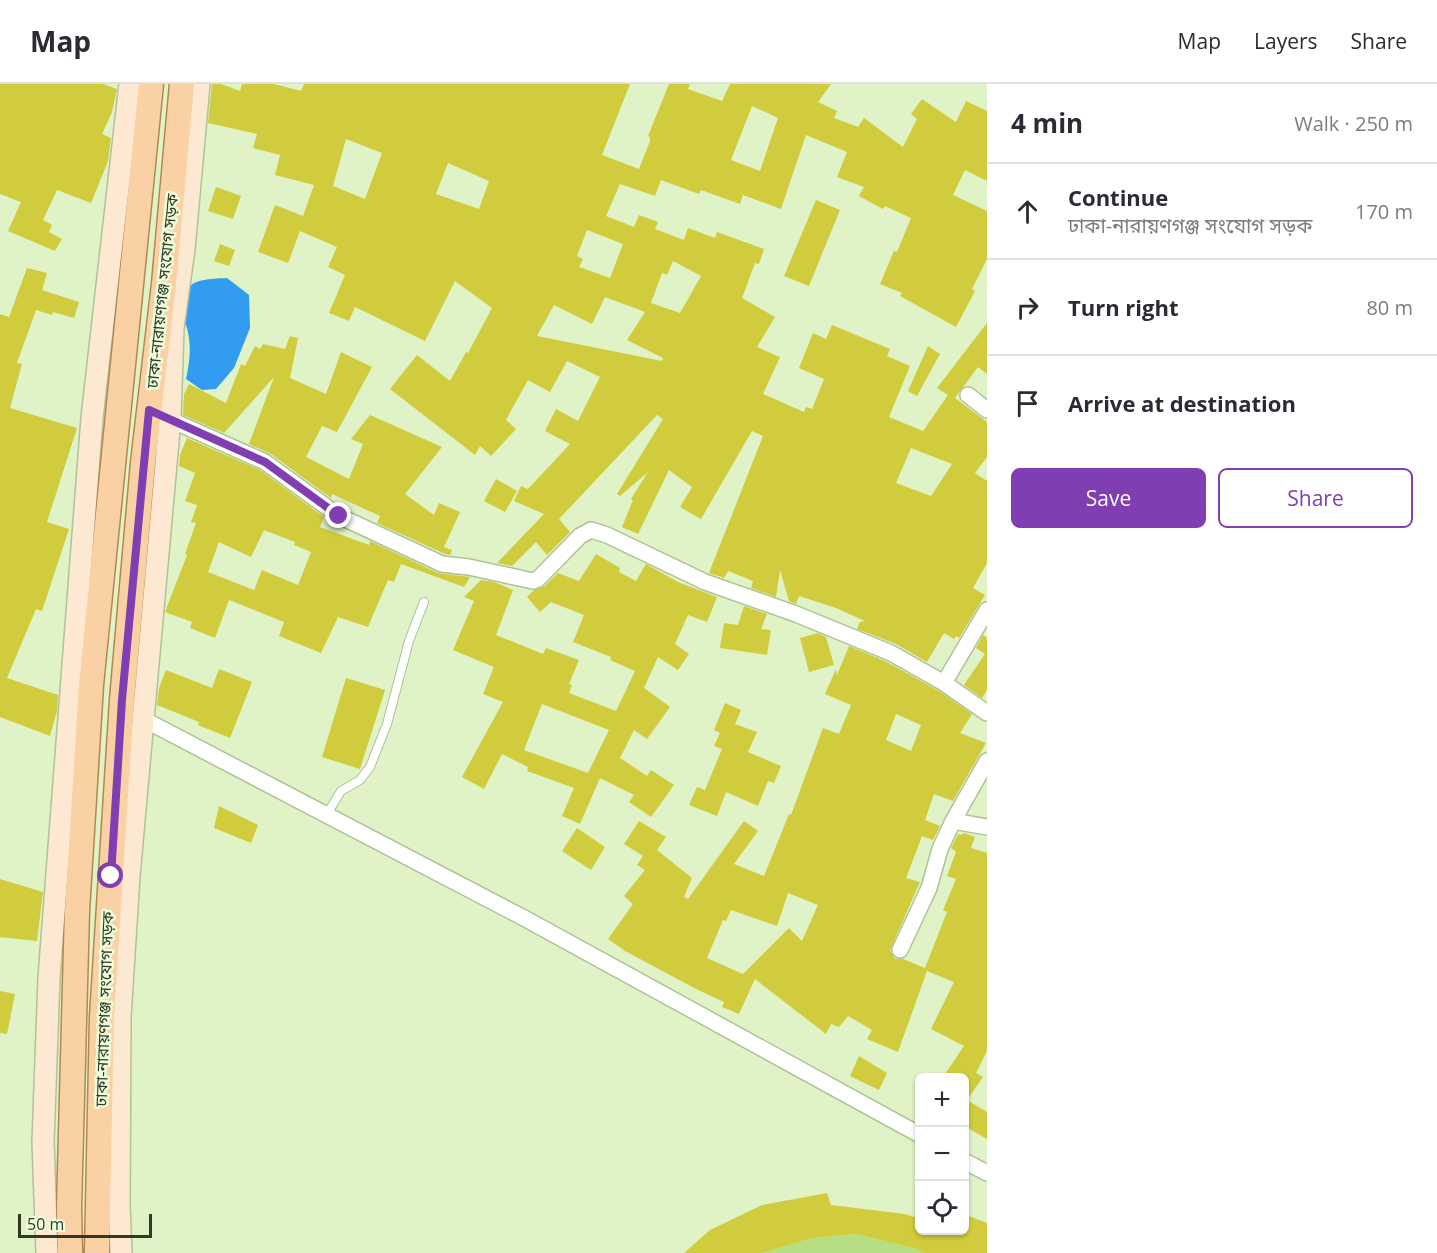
<!DOCTYPE html>
<meta charset="utf-8">
<style>
:root{--surface:#fff;--page:#f7f7f7;--text:#2b2b33;--muted:#7c7c81;--line:#e1e1e2;--accent:#813eb2}
body{margin:0;font-family:"Open Sans","Noto Sans Bengali",sans-serif;background:var(--page);color:var(--text)}
.controls{position:absolute;right:18px;bottom:18px;display:grid;overflow:hidden;border-radius:9px;box-shadow:0 2px 4px #0004}
.controls button{width:54px;height:54px;display:grid;place-items:center;padding:0;border:0;border-bottom:2px solid var(--line);background:var(--surface);color:var(--text);font:30px sans-serif}
.scale{position:absolute;left:18px;bottom:15px;width:134px;box-sizing:border-box;padding-left:6px;border:3px solid #313928;border-top:0;font-size:16px;line-height:21px;white-space:nowrap;color:#313928;-webkit-text-stroke:4px #eefedb;paint-order:stroke}
.stop{position:absolute;width:18px;height:18px;margin:-14px;border:4px solid #813eb2;border-radius:50%;background:#fff}
.stop.end{background:#813eb2;border-color:#fff;box-shadow:0 2px 6px #0008}
.list{margin:0;padding:0;list-style:none}
h2{display:flex;justify-content:space-between;align-items:center;height:78px;margin:0;padding:0 24px;font-size:26px}
h2 small{font-size:20px;font-weight:400;color:var(--muted)}
.list li{display:grid;grid-template-columns:39px 1fr auto;gap:18px;align-items:center;box-sizing:border-box;height:96px;padding:0 24px;border-top:2px solid var(--line)}
.list b{display:block;font-size:22px;white-space:nowrap}
.list p{margin:0;font-size:20px;white-space:nowrap;color:var(--muted)}
.list em{font-size:20px;font-style:normal;color:var(--muted)}
.actions{display:flex;gap:12px;padding:18px 24px}
.actions a{flex:1;padding:14px 0;border:2px solid var(--accent);border-radius:9px;text-align:center;font-size:21px;color:var(--accent)}
.actions .main{background:var(--accent);color:#fff}
.icon{flex:none;width:33px;height:33px;fill:none;stroke:currentColor;stroke-width:2;stroke-linecap:round;stroke-linejoin:round}
.map{position:relative;flex:none;width:987px;height:1169px;overflow:hidden}
header{display:flex;align-items:center;gap:36px;box-sizing:border-box;height:84px;padding:0 30px;background:var(--surface);border-bottom:2px solid var(--line)}
header strong{font-size:28px}
nav{display:flex;gap:33px;margin-inline-start:auto;font-size:21px}
main{display:flex}
aside{flex:1;background:var(--surface)}
.map>svg:first-child{display:block}
.green{fill:#b7de82}
.water{fill:#329cf0}
.building{fill:#d0cc3d;fill-rule:evenodd}
.lines{fill:none;stroke-linecap:round;stroke-linejoin:round}
.lane-casing{stroke:#afc298;stroke-width:10}
.street-casing{stroke:#afc298;stroke-width:18}
.secondary-casing{stroke:#afc298;stroke-width:24}
.primary-casing{stroke:#b28852;stroke-width:27}
.lane{stroke:#fff;stroke-width:8}
.street{stroke:#fff;stroke-width:15}
.secondary{stroke:#fde8d2;stroke-width:21}
.primary{stroke:#fad1a4;stroke-width:24}
.route{stroke:#813eb2;stroke-width:8}
.labels{text-anchor:middle;stroke-width:5;stroke-linejoin:round;paint-order:stroke}
.street-label{font-size:16px;fill:#313928;stroke:#eefedb}
</style>
<header>
<strong>Map</strong>
<nav><a>Map</a><a>Layers</a><a>Share</a></nav>
</header>
<main>
<div class="map">
<svg width="987" height="1169" viewBox="0 0 987 1169">
<rect width="100%" height="100%" fill="#dff3c6"/>
<path class="green" d="M 856,1150 L 917,1165 L 924,1169 L 761,1169 L 813,1154 Z"/>
<path class="water" d="M 227,194 L 249,211 L 250,244 L 234,284 L 216,305 L 202,306 L 186,295 C 190,277 192,259 186,241 L 176,235 C 187,197 189,196 227,194 Z"/>
<path class="building" d="M 0,0 L 103,0 L 117,5 L 112,28 L 102,50 L 111,54 L 108,77 L 91,119 L 57,106 L 43,136 L 52,141 L 49,148 L 62,155 L 55,167 L 8,147 L 21,118 L 0,110 Z
M 212,0 L 221,0 L 240,7 L 242,0 L 274,0 L 301,7 L 304,0 L 630,0 L 602,71 L 639,85 L 650,57 L 650,53 L 648,52 L 669,0 L 690,0 L 688,5 L 722,17 L 730,0 L 831,0 L 818,18 L 837,27 L 834,34 L 858,43 L 864,34 L 903,63 L 917,35 L 911,30 L 922,15 L 956,38 L 966,17 L 987,27 L 987,97 L 965,86 L 953,111 L 987,127 L 987,175 L 972,205 L 975,207 L 956,243 L 900,212 L 902,209 L 880,200 L 894,167 L 897,168 L 911,134 L 885,122 L 883,125 L 859,112 L 864,103 L 837,93 L 847,68 L 806,51 L 781,125 L 743,111 L 740,120 L 701,106 L 699,110 L 661,96 L 655,112 L 620,100 L 606,132 L 634,143 L 639,131 L 658,138 L 655,145 L 684,156 L 688,144 L 715,154 L 717,148 L 764,165 L 759,180 L 755,179 L 742,214 L 775,233 L 757,263 L 780,273 L 763,310 L 804,328 L 806,323 L 812,325 L 824,295 L 799,284 L 813,249 L 826,255 L 832,241 L 890,265 L 887,272 L 910,282 L 889,333 L 923,347 L 948,311 L 937,304 L 987,239 L 987,290 L 978,283 L 955,314 L 987,338 L 987,373 L 975,389 L 987,397 L 987,479 L 973,504 L 985,511 L 959,554 L 956,552 L 954,555 L 944,549 L 927,578 L 896,560 L 857,545 L 860,538 L 865,537 L 836,524 L 799,512 L 796,520 L 789,517 L 780,486 L 776,513 L 751,504 L 753,497 L 728,487 L 724,494 L 709,489 L 763,352 L 752,347 L 701,435 L 680,423 L 692,403 L 669,386 L 638,450 L 622,443 L 633,416 L 631,415 L 648,388 L 620,412 L 617,410 L 663,335 L 657,331 L 559,435 L 570,448 L 547,471 L 536,458 L 512,482 L 497,479 L 544,430 L 514,417 L 521,402 L 528,405 L 570,360 L 545,347 L 556,325 L 578,337 L 600,293 L 567,277 L 550,308 L 528,296 L 506,336 L 516,345 L 491,372 L 480,362 L 475,371 L 390,305 L 417,271 L 450,297 L 466,268 L 468,269 L 492,224 L 455,197 L 425,257 L 355,223 L 349,237 L 329,229 L 345,191 L 328,183 L 337,163 L 300,147 L 288,179 L 258,168 L 275,121 L 303,132 L 314,101 L 275,91 L 280,71 L 253,64 L 257,50 L 208,39 ZM 752,22 L 778,34 L 760,87 L 731,76 ZM 346,55 L 382,69 L 365,115 L 333,102 ZM 448,79 L 489,97 L 479,125 L 436,110 ZM 587,146 L 623,160 L 610,194 L 579,183 L 583,175 L 577,172 ZM 673,177 L 701,192 L 680,229 L 651,219 L 662,189 L 667,191 ZM 605,213 L 645,228 L 627,256 L 663,274 L 662,277 L 537,252 L 554,221 L 592,240 ZM 911,364 L 952,380 L 931,412 L 896,399 Z
M 216,103 L 241,112 L 233,135 L 208,127 Z
M 816,116 L 840,126 L 809,202 L 784,192 Z
M 220,160 L 235,166 L 229,182 L 214,177 Z
M 27,184 L 47,189 L 42,206 L 79,218 L 74,234 L 53,228 L 52,231 L 36,226 L 17,279 L 22,280 L 10,324 L 77,344 L 47,438 L 69,445 L 42,527 L 36,525 L 7,594 L 58,611 L 57,627 L 50,652 L 0,633 L 0,230 L 9,233 Z
M 290,252 L 298,254 L 290,294 L 326,310 L 341,268 L 372,283 L 337,348 L 322,342 L 306,373 L 349,395 L 363,360 L 351,355 L 370,331 L 442,363 L 405,410 L 434,431 L 439,419 L 460,428 L 444,463 L 452,466 L 450,471 L 445,470 L 377,439 L 380,432 L 332,410 L 331,414 L 271,370 L 249,360 L 274,293 L 224,349 L 183,331 L 184,310 L 189,300 L 226,319 L 241,280 L 245,282 L 255,262 L 260,265 L 263,260 L 285,265 Z
M 928,262 L 940,270 L 917,312 L 908,307 Z
M 187,354 L 260,386 L 324,433 L 320,443 L 369,461 L 370,457 L 438,489 L 470,493 L 464,503 L 401,480 L 394,498 L 388,496 L 368,543 L 338,533 L 321,569 L 279,552 L 284,538 L 229,516 L 215,554 L 190,544 L 192,538 L 165,528 L 187,471 L 185,470 L 196,439 L 191,438 L 197,421 L 185,417 L 195,389 L 179,382 L 180,371 ZM 264,446 L 295,458 L 294,461 L 311,468 L 298,501 L 262,486 L 254,506 L 208,488 L 219,458 L 251,473 Z
M 496,395 L 517,407 L 505,428 L 484,417 Z
M 596,470 L 620,484 L 619,488 L 636,497 L 646,480 L 678,498 L 717,513 L 707,538 L 688,531 L 675,560 L 689,570 L 678,586 L 658,573 L 644,604 L 670,623 L 647,655 L 634,646 L 620,674 L 647,692 L 651,686 L 674,701 L 651,733 L 629,718 L 634,711 L 600,694 L 580,740 L 562,732 L 574,704 L 527,687 L 528,683 L 502,670 L 484,705 L 462,693 L 503,618 L 483,610 L 494,583 L 453,566 L 474,517 L 464,513 L 481,496 L 494,498 L 513,506 L 496,551 L 543,570 L 546,564 L 579,576 L 569,600 L 572,601 L 569,609 L 616,627 L 635,587 L 610,576 L 611,573 L 573,558 L 584,531 L 551,518 L 540,528 L 527,513 L 534,506 L 545,502 L 558,489 L 579,497 ZM 542,620 L 609,646 L 588,689 L 524,666 Z
M 744,522 L 767,530 L 761,545 L 771,546 L 767,571 L 720,564 L 724,539 L 738,541 Z
M 818,549 L 826,553 L 834,581 L 809,588 L 800,554 Z
M 983,551 L 987,554 L 987,606 L 982,614 L 964,601 L 985,570 L 976,564 Z
M 849,562 L 887,578 L 939,607 L 972,630 L 960,649 L 986,659 L 953,717 L 934,710 L 925,736 L 940,742 L 933,756 L 922,752 L 906,794 L 920,798 L 890,866 L 895,875 L 903,875 L 925,884 L 947,828 L 943,826 L 956,795 L 947,792 L 956,768 L 951,764 L 958,750 L 961,751 L 964,749 L 975,753 L 971,764 L 987,769 L 987,967 L 976,989 L 983,993 L 967,1016 L 987,1028 L 987,1055 L 964,1042 L 964,993 L 943,993 L 964,962 L 931,945 L 954,898 L 927,887 L 898,968 L 867,955 L 872,946 L 848,932 L 839,943 L 831,940 L 826,950 L 755,895 L 739,930 L 722,923 L 724,918 L 698,906 L 625,867 L 608,855 L 633,820 L 624,812 L 645,786 L 637,781 L 643,772 L 624,760 L 639,737 L 666,753 L 657,766 L 692,794 L 684,813 L 688,815 L 744,737 L 758,747 L 734,780 L 764,792 L 789,730 L 791,731 L 823,644 L 839,650 L 851,621 L 825,610 L 836,585 L 837,591 ZM 896,630 L 921,641 L 911,667 L 886,656 ZM 788,809 L 818,821 L 802,857 L 789,844 L 743,890 L 707,874 L 723,836 L 726,837 L 731,826 L 777,842 Z
M 219,585 L 252,598 L 230,654 L 198,641 L 199,638 L 157,621 L 159,604 L 166,586 L 212,604 Z
M 346,594 L 385,606 L 360,685 L 322,673 Z
M 725,619 L 741,626 L 735,640 L 757,648 L 748,668 L 781,682 L 774,699 L 768,697 L 758,722 L 726,708 L 717,732 L 689,721 L 697,703 L 705,706 L 722,665 L 714,662 L 720,649 L 714,646 Z
M 219,722 L 258,741 L 251,759 L 214,744 Z
M 577,744 L 605,763 L 591,786 L 562,767 Z
M 0,795 L 43,808 L 37,857 L 0,853 Z
M 0,907 L 15,910 L 7,950 L 0,949 Z
M 859,972 L 887,989 L 879,1006 L 850,992 Z
M 827,1109 L 831,1121 L 905,1130 L 920,1135 L 920,1146 L 964,1146 L 964,1130 L 987,1139 L 987,1169 L 924,1169 L 917,1165 L 856,1150 L 813,1154 L 761,1169 L 684,1169 L 710,1146 L 762,1121 Z"/>
<g class="lines">
<g class="lane-casing">
<path id="lane" d="M 327,730 L 341,707 L 360,696 L 370,683 L 387,640 L 409,557 L 424,518"/>
</g>
<g class="street-casing">
<path id="street" d="M 968,311 L 987,326
M 162,332 L 265,378 L 339,432 L 442,480 L 469,483 L 533,497 L 538,495 L 580,452 L 591,446 L 607,451 L 705,498 L 796,530 L 891,569 L 944,599 L 987,629
M 944,599 L 987,526
M 143,635 L 524,834 L 920,1051
M 987,677 L 953,737 L 987,743
M 900,866 L 929,804 L 940,765 L 953,737
M 964,1077 L 987,1089"/>
</g>
<g class="secondary-casing">
<path id="secondary" d="M 47,1169 L 43,1058 L 49,894 L 92,334 L 130,0
M 121,1169 L 119,1121 L 120,933 L 129,792 L 170,335 L 173,244 L 184,165 L 199,0"/>
</g>
<g class="primary-casing">
<path id="primary" d="M 70,1169 L 69,1124 L 77,827 L 91,601 L 151,0
M 97,1169 L 102,933 L 122,616 L 143,379 L 164,200 L 182,0"/>
</g>
<use href="#lane" class="lane"/>
<use href="#street" class="street"/>
<use href="#secondary" class="secondary"/>
<use href="#primary" class="primary"/>
</g>
<g class="lines">
<path class="route" d="M 111,792 L 122,616 L 149,326 L 265,378 L 339,432"/>
</g>
<g class="labels">
<g class="street-label">
<text transform="translate(162 207) rotate(-84)" y="6">ঢাকা-নারায়ণগঞ্জ সংযোগ সড়ক</text>
<text transform="translate(104 925) rotate(-88)" y="6">ঢাকা-নারায়ণগঞ্জ সংযোগ সড়ক</text>
</g>
</g>
</svg>
<div class="controls">
<button>+</button>
<button>−</button>
<button><svg class="icon" aria-label="locate" viewBox="0 0 24 24"><circle cx="12" cy="12" r="6"/><path d="M12 2v4M12 18v4M2 12h4M18 12h4"/></svg></button>
</div>
<div class="scale">50 m</div>
<div class="stop" style="left:111px;top:792px"></div>
<div class="stop end" style="left:339px;top:432px"></div>
</div>
<aside>
<h2>4 min<small>Walk · 250 m</small></h2>
<ul class="list">
<li><svg class="icon" aria-label="ahead" viewBox="0 0 24 24"><path d="M12 20V5M6 11l6-6 6 6"/></svg><div><b>Continue</b><p>ঢাকা-নারায়ণগঞ্জ সংযোগ সড়ক</p></div><em>170 m</em></li>
<li><svg class="icon" aria-label="right" viewBox="0 0 24 24"><path d="M7 20v-9h11M14 6l5 5-5 5"/></svg><div><b>Turn right</b></div><em>80 m</em></li>
<li><svg class="icon" aria-label="arrive" viewBox="0 0 24 24"><path d="M6 21V4h12l-3 4 3 4H6"/></svg><div><b>Arrive at destination</b></div></li>
</ul>
<div class="actions"><a class="main">Save</a><a>Share</a></div>
</aside>
</main>
